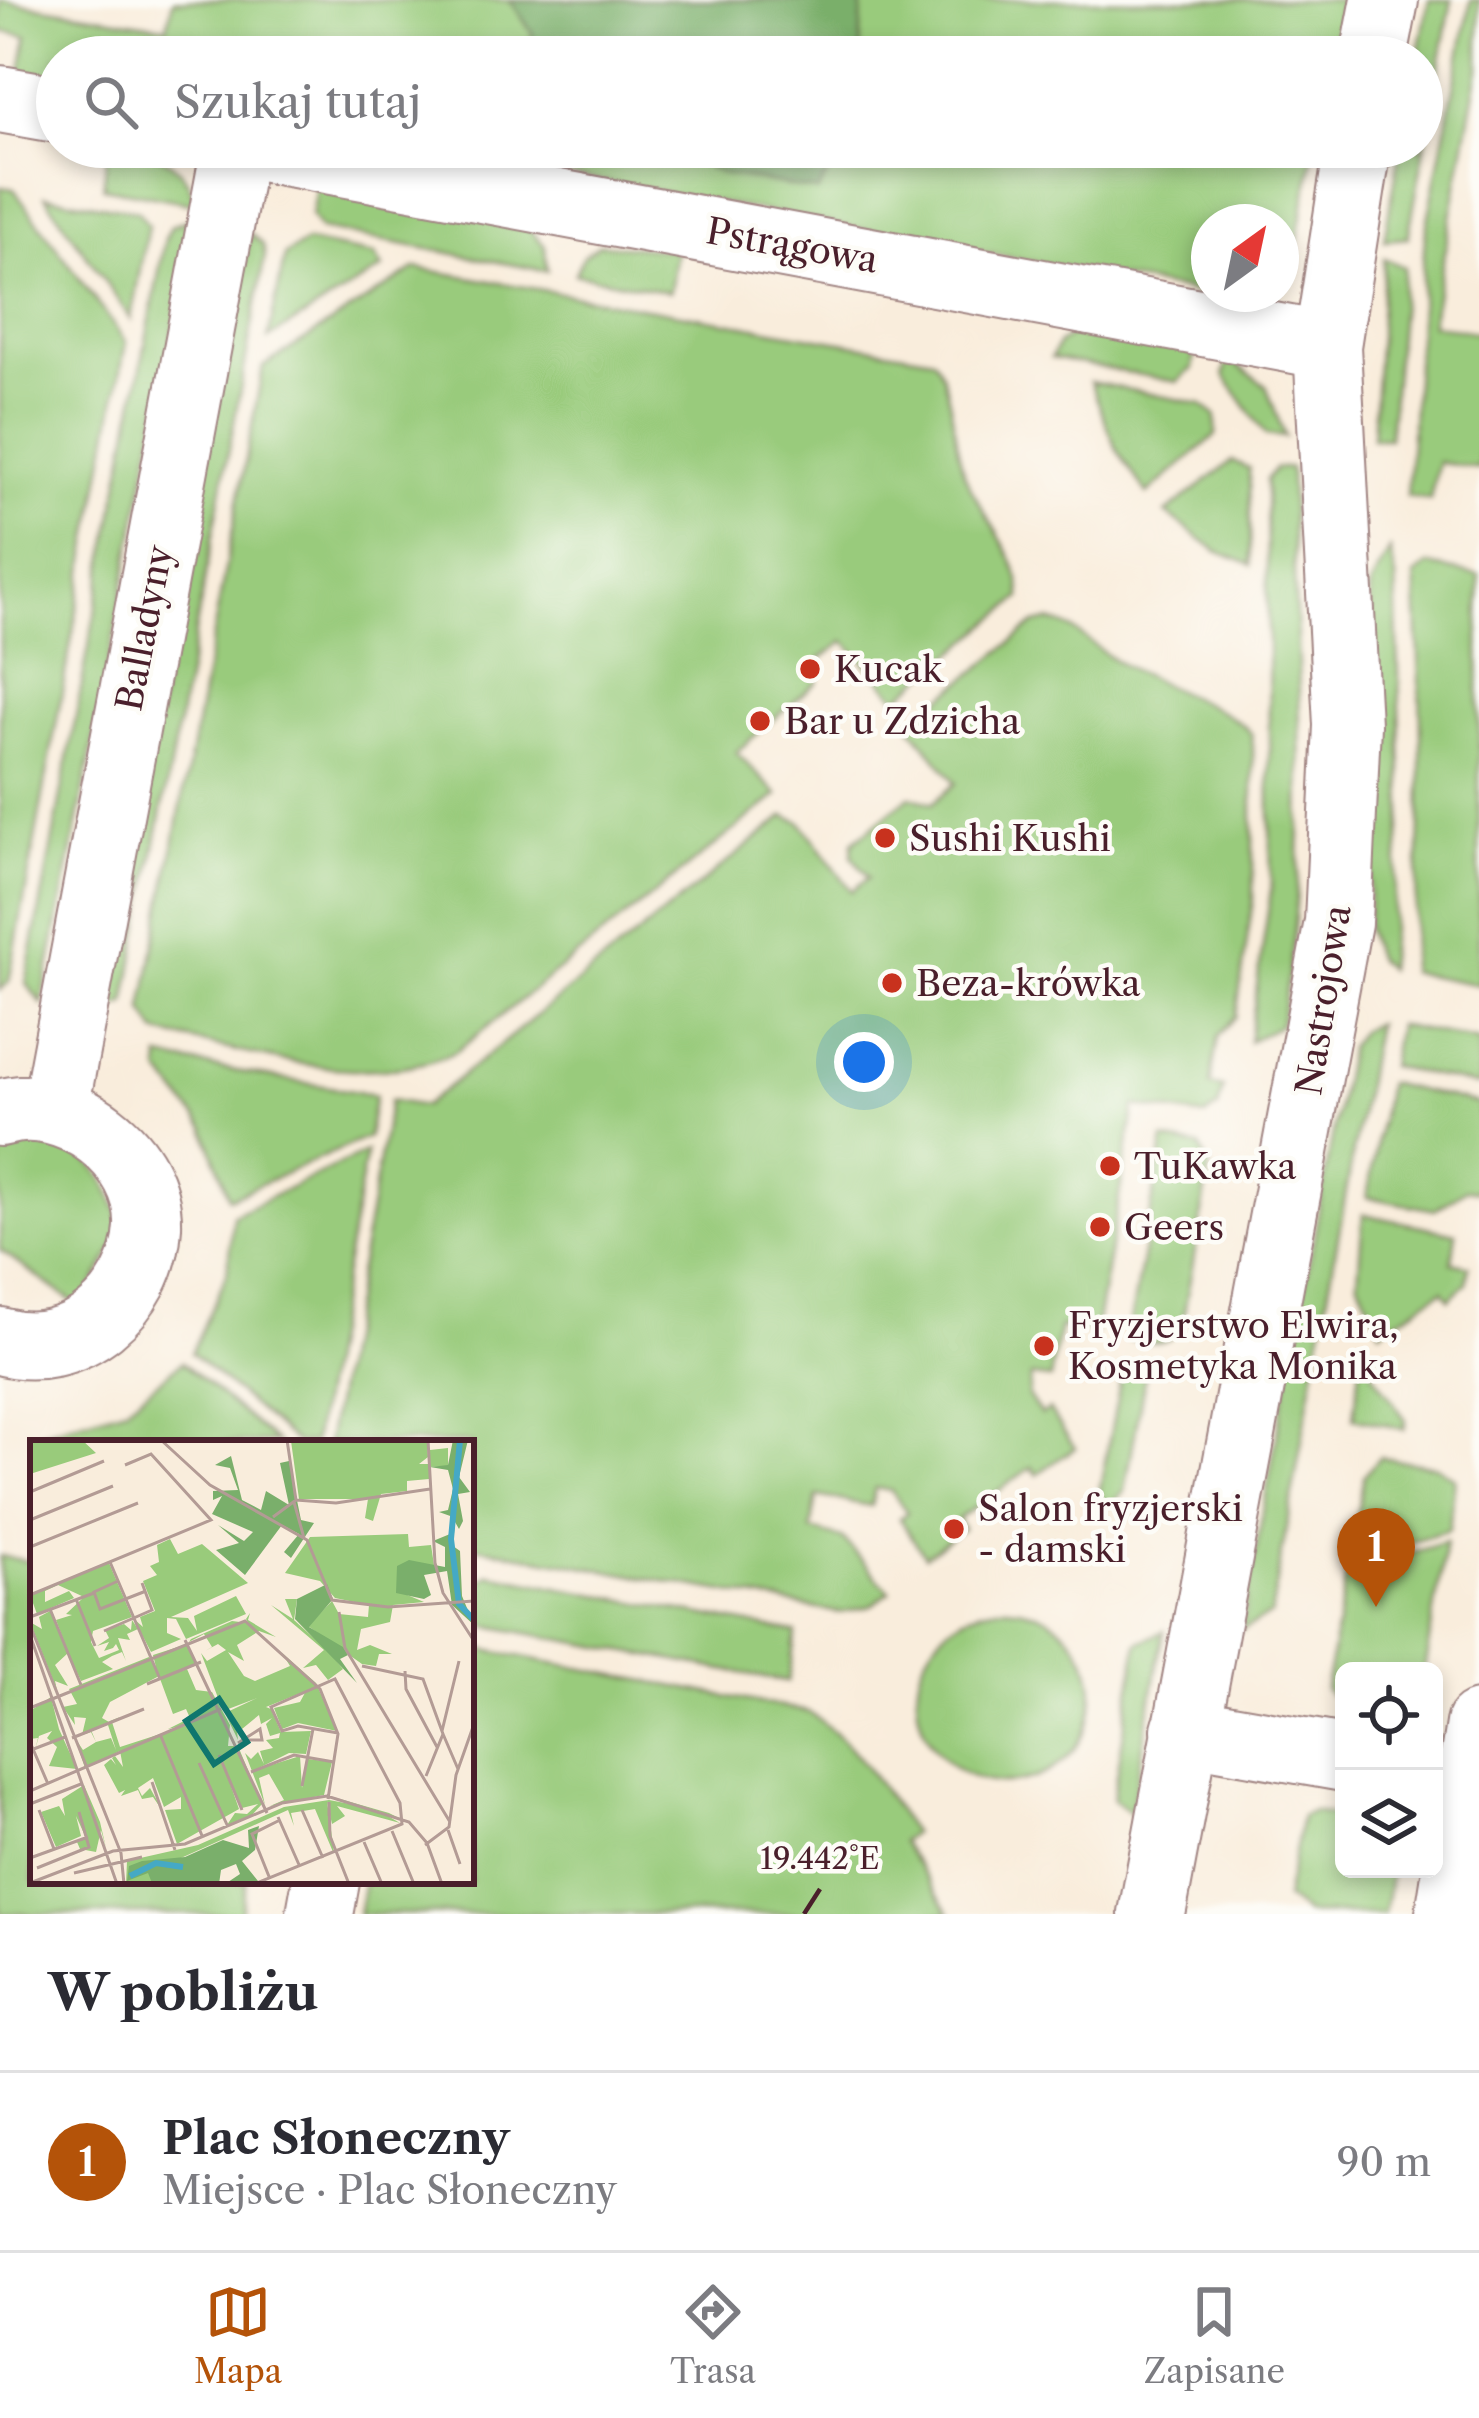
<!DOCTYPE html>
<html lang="pl">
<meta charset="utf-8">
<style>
:root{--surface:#fff;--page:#f2f2f3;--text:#2b2b33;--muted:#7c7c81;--line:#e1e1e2;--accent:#b45309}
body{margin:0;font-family:"Libre Caslon Text",serif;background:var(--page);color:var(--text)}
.controls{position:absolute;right:36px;bottom:36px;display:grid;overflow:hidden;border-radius:18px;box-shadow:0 6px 18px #0003}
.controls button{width:108px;height:108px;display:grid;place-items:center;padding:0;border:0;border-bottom:3px solid var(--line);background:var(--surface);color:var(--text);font:60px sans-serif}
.compass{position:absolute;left:1191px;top:204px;width:108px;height:108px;border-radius:50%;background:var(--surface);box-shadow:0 6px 18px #0003;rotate:33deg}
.you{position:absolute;left:864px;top:1062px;width:42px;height:42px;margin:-30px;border:9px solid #fff;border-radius:50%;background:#1a73e8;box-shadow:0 0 0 18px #1a73e833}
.badge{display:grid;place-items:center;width:78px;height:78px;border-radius:50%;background:var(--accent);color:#fff;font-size:39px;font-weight:700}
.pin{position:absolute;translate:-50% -99px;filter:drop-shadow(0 3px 6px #0008)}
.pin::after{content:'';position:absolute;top:63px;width:42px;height:36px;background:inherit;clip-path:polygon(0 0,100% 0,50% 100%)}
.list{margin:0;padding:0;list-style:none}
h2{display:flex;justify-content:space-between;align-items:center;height:156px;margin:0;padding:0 48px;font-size:51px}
h2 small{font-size:39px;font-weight:400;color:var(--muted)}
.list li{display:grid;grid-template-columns:78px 1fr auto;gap:36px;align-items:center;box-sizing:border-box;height:180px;padding:0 48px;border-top:3px solid var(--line)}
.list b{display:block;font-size:45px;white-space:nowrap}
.list p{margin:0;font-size:39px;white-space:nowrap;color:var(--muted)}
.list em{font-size:39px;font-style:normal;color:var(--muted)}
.icon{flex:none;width:66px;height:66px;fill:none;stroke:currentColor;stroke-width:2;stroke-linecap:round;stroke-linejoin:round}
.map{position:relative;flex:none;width:1479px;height:1914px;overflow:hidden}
.search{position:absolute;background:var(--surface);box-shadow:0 6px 18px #0003;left:36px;right:36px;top:36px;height:132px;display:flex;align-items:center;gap:30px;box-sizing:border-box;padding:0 42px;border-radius:66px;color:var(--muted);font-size:45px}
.sheet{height:336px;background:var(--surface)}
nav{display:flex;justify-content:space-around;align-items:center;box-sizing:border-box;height:168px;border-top:3px solid var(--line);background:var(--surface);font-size:33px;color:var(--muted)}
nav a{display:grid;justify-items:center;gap:6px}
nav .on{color:var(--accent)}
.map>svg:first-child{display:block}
.green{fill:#99cb7b;stroke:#727553;stroke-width:3}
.forest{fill:#7aaf6b;stroke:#62674b;stroke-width:3}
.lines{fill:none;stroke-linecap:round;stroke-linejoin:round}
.minor-casing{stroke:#a28684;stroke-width:70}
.minor{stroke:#fff;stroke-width:66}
.ticks{fill:none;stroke:#4a1f2b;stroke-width:4.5}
.poi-dot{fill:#c8321e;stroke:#fdfcf7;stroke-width:4.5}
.labels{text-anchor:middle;stroke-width:9;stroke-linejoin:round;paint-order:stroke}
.street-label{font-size:36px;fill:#4a1f2b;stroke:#fdfcf7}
.poi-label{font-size:36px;fill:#4a1f2b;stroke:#fdfcf7;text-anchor:start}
.inset-river{fill:none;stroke:#45a9c5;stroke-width:6}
.inset-road{fill:none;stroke:#b39b95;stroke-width:3}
.view{fill:#0f766e;fill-opacity:0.15;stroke:#0f766e;stroke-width:6}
.inset-edge{fill:none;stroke:#4a1f2b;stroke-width:6}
.ticks-label{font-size:30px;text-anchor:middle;fill:#4a1f2b;stroke:#fdfcf7;stroke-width:9;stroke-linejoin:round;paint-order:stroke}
</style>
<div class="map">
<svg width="1479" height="1914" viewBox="0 0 1479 1914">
<rect width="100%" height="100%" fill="#fdfcf7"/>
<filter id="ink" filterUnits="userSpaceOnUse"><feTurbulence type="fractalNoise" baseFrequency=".00833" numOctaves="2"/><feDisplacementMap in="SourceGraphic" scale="24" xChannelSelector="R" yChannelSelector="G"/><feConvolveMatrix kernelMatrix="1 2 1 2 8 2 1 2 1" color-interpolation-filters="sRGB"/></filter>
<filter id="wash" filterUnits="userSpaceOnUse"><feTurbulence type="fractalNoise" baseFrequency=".004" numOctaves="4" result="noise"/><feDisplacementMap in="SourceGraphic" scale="48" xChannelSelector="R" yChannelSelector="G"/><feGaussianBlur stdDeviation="2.7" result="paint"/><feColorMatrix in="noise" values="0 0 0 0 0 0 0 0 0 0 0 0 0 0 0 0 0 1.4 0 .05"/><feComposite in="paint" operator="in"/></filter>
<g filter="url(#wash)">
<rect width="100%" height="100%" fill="#f9eddc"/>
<path class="green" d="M 0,0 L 167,27 L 173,0 L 1342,0 L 1332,57 L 57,57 L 57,82 L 20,76 L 27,36 L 0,31 Z
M 1429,0 L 1452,0 L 1408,238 L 1384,240 L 1401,147 L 1422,147 L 1418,57 Z
M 1471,0 L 1479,0 L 1479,69 L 1431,324 L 1479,333 L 1479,469 L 1438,462 L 1430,500 L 1407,496 L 1425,235 Z
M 108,147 C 148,147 188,160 195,204 L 103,187 Z
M 422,147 L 1315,147 L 1294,258 L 1281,278 L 1281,222 L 1209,222 L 1209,294 L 1256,294 L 1226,298 Z
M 317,183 L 527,226 L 545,246 L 547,271 L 320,229 L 311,216 Z
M 0,187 L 14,189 L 126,342 L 9,982 L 0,990 Z
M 45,196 L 138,211 L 148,225 L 131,319 Z
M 186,220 L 195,222 L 42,1004 L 26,983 L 165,239 L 171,226 Z
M 250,233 L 263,245 L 265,256 L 126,1004 L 100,1012 Z
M 306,242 L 375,255 L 383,268 L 268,339 L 285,255 Z
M 599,244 L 676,250 L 670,292 L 575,274 L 583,256 Z
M 1384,258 L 1404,267 L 1389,438 L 1372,438 Z
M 416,268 L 933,358 C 952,380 953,442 964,473 C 979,511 1024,562 1021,598 L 898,698 L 845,641 L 819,660 L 817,682 L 736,752 L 778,795 L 457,1051 C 367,1094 250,1051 157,1033 L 143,1009 L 263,367 Z
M 1080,328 L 1196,347 L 1193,368 L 1177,382 L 1051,358 L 1059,343 Z
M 1228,358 L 1266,386 L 1285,437 L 1266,435 L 1224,375 Z
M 1090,382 L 1201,404 L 1216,416 L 1216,435 L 1147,494 L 1117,450 Z
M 1232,461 L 1249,468 L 1251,565 L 1217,551 L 1166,513 Z
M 1275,468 L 1290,468 C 1295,653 1316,841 1280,1025 L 1249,1041 L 1271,890 L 1266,480 Z
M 1390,550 L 1396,578 L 1403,809 L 1387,969 L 1375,958 L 1366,929 L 1376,804 L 1370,586 Z
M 1428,565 L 1479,575 L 1479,985 L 1409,972 C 1425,839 1423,710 1415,576 Z
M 1048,621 C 1075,625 1090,644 1113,659 C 1147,681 1237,711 1252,735 L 1253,749 L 1253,899 L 1236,1016 L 1218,1037 L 1210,1085 L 1223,1088 L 1218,1108 L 1205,1117 L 1135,1106 L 1095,1334 L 1060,1327 L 1050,1379 L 1031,1377 L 1028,1396 L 1041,1415 L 1049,1410 L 1075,1448 L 1037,1474 L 1032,1467 L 958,1519 L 963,1529 L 925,1556 L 899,1519 L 907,1512 L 891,1491 L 875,1488 L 871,1506 L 817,1496 L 811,1530 L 842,1538 L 890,1591 L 871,1606 L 840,1613 L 471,1546 L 471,1443 L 327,1443 L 390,1100 L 424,1106 L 785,816 L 801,822 L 852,891 L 869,877 L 852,856 L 853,842 L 910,796 L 933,803 L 956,783 L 909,724 L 1035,624 Z
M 1376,1023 L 1271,1615 L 1241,1630 L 1349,1046 L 1360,1031 Z
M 1397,1025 L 1479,1041 L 1479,1086 L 1390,1066 Z
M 161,1058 L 375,1095 L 368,1137 L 229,1198 L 205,1128 L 160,1072 Z
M 1387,1083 L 1479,1104 L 1479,1191 L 1466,1189 L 1435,1210 L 1367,1197 Z
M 8,1139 C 85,1145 102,1157 124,1231 L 80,1307 L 0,1250 L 0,1142 Z
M 1164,1140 L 1200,1147 L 1210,1168 L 1182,1324 C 1169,1348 1151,1344 1127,1339 Z
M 366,1152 L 313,1443 L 296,1443 L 191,1353 L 227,1274 L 233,1215 Z
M 1363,1214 L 1456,1233 L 1452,1262 L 1469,1266 L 1466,1283 L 1449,1299 L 1443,1290 L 1381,1330 L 1358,1280 Z
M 182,1362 L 277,1443 L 39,1443 L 40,1433 L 125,1408 Z
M 1366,1363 L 1406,1420 L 1404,1429 L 1354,1418 L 1360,1368 Z
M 1123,1367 L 1146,1370 L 1125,1491 L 1110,1505 L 1099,1493 Z
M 1380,1457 L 1436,1466 L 1455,1478 L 1449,1530 L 1348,1560 L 1364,1475 Z
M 1446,1542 L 1424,1671 L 1344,1671 L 1344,1697 L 1330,1695 L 1325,1688 L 1347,1572 Z
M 0,1556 L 33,1562 L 33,1881 L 246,1881 L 240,1914 L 0,1914 Z
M 490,1574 L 796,1633 L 788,1682 L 478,1624 L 471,1613 L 472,1587 Z
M917 1695a88 88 0 1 1 176 0a88 88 0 1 1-176 0Z
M 1164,1631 L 1131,1813 L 1113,1800 L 1138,1643 Z
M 476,1648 L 808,1712 C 854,1741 882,1788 912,1833 L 901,1841 L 950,1914 L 358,1914 L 364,1881 L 471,1881 L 471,1651 Z
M 1314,1811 L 1344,1818 L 1344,1869 L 1391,1869 L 1384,1914 L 1305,1914 L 1285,1899 L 1301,1816 Z"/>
<path class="forest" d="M 510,0 L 862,0 L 860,57 L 523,57 L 533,34 Z
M 668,147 L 842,147 L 818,191 L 722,174 Z"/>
</g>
<g filter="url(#ink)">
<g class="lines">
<g class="minor-casing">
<path id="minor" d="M 1374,57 L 1385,0
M 0,99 L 57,109
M 257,147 L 1327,346
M 55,1109 L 235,147
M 0,1113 C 68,1092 151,1154 148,1227 C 144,1302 73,1363 0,1341
M 1185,1730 L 1344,1758
M 320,1914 L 326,1881
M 1152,1914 L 1338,922 L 1347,725 L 1327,346 L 1358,147
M 1449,1914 L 1479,1724"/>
</g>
<use href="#minor" class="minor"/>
</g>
</g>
<path class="ticks" d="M 804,1914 L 820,1889"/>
<g class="poi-dot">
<circle cx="810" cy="669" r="12"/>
<circle cx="760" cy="721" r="12"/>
<circle cx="885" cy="838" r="12"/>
<circle cx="892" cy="983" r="12"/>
<circle cx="1110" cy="1166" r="12"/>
<circle cx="1100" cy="1227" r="12"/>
<circle cx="1044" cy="1346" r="12"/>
<circle cx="954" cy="1529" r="12"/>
</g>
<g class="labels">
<g class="street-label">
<text transform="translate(792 245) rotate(10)" y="13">Pstrągowa</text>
<text transform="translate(144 628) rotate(-79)" y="13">Balladyny</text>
<text transform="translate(1323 1000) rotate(-81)" y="13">Nastrojowa</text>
</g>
<g class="poi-label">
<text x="834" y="682">Kucak</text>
<text x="784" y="734">Bar u Zdzicha</text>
<text x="909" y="851">Sushi Kushi</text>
<text x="916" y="996">Beza-krówka</text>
<text x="1134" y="1179">TuKawka</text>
<text x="1124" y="1240">Geers</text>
<text x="1068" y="1338">Fryzjerstwo Elwira,<tspan x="1068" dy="41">Kosmetyka Monika</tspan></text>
<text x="978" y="1521">Salon fryzjerski<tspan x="978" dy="41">- damski</tspan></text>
</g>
</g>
<g transform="translate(30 1440)">
<rect width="444" height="444" fill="#f9eddc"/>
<path d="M 0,0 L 52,0 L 66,13 L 0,34 ZM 397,0 L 398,17 L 389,24 L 400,24 L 400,10 L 418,8 L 418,26 L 399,27 L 399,39 L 377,41 L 377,51 L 351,54 L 343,81 L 335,78 L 338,59 L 269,59 L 261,1 ZM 378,94 L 379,107 L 401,105 L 404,125 L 379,125 L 375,154 L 394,162 L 363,165 L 360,182 L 331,189 L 327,210 L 340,205 L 362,214 L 349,214 L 346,226 L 332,224 L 278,186 L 302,161 L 309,174 L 338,177 L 339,165 L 305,158 L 290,141 L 255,133 L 280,97 ZM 140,99 L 148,114 L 172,104 L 218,143 L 141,177 L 158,178 L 167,191 L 164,176 L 206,156 L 216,174 L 156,199 L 146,179 L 137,178 L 137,193 L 151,199 L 121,212 L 104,179 L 113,187 L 110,177 L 125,171 L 113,141 L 127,135 L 120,126 L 129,122 L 127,105 ZM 79,123 L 102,177 L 63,191 L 61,202 L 69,218 L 89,210 L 86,204 L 83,208 L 74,211 L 79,202 L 67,206 L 79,198 L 75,190 L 94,184 L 101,190 L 102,180 L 108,189 L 97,194 L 100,200 L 88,198 L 96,221 L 92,212 L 82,216 L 72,222 L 83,229 L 51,241 L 38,213 L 25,225 L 38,246 L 25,241 L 27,250 L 0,182 L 12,189 L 9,177 L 20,171 L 37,209 L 26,180 L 42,175 L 36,174 L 54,157 L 28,145 L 15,151 L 15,162 L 39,151 L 44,158 L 7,174 L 0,155 ZM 255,159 L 267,159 L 264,180 L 297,210 L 313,229 L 298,240 L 286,225 L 273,228 L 294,210 L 241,165 L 263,179 ZM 220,173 L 218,180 L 246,197 L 229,191 L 207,205 L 214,221 L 198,212 L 214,236 L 225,241 L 260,226 L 252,213 L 286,243 L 307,291 L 268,283 L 252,289 L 244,268 L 270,262 L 276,251 L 236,267 L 241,269 L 251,292 L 281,291 L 276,314 L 259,313 L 225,330 L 270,316 L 272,348 L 278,319 L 302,322 L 294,355 L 240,366 L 254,360 L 239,334 L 229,338 L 235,365 L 215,313 L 221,319 L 228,312 L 234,324 L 230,311 L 243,308 L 236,300 L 249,298 L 250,293 L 240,296 L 236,284 L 242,278 L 231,284 L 229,275 L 212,289 L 206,283 L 208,300 L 195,273 L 227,258 L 193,271 L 171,213 L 177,221 L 196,210 L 188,204 L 175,211 L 182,207 L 174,194 L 159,202 L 161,199 L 202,181 L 218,183 L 216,179 ZM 157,204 L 167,225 L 134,237 L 157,229 L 166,250 L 182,252 L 200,285 L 198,306 L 208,306 L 232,364 L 222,375 L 197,385 L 205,373 L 217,374 L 228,364 L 212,368 L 194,326 L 209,369 L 147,404 L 135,370 L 151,369 L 151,357 L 134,367 L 123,338 L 108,348 L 112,356 L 120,348 L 134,373 L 123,357 L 112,359 L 108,350 L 91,356 L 95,350 L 89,353 L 74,325 L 81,319 L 86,325 L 82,318 L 85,316 L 93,327 L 90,311 L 55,328 L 45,298 L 53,310 L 66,302 L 61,292 L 52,295 L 56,278 L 44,277 L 45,285 L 33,267 L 47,264 L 39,249 L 119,217 L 126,227 L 123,215 ZM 129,236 L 143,274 L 156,269 L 160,278 L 138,289 L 161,284 L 90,307 L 82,282 L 90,277 L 80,281 L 78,285 L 86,310 L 81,298 L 66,302 L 61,290 L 79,282 L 72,278 L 80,262 ZM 21,257 L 29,289 L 47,329 L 19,326 L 27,307 L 17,298 L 22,291 L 9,296 L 5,310 L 8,298 L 0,299 L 0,271 ZM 54,345 L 70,382 L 76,408 L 71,390 L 66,412 L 50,409 L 47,402 L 56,398 L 46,376 L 51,396 L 26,407 L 11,372 L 29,366 L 35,376 L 32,359 ZM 303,357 L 359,373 L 371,379 L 335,367 L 356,375 L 370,383 L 307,366 L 315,376 L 302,384 L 297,361 L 304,412 L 295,416 L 303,412 L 285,369 L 261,373 L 264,386 L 258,370 L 151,418 L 160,440 L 96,444 L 97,421 L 168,405 L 254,367 L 299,360 L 331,366 Z" fill="#99cb7b" fill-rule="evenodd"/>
<path d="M 423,0 L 438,0 L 429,37 L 440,52 L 428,54 L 433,81 L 429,89 L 425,82 L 423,106 L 430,111 L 432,156 L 444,185 L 422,165 L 417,131 L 394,135 L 401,155 L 394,159 L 366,153 L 367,126 L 379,120 L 415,127 L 415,107 L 403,101 L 420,94 L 423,77 L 409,72 L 418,70 L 423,49 L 418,30 L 400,27 L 418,25 ZM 201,16 L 212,60 L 231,70 L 236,51 L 259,65 L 250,23 L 259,21 L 271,80 L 284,83 L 261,118 L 254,112 L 269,94 L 252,85 L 215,135 L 186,110 L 209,103 L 188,85 L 214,101 L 223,92 L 182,74 L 192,56 L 183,60 L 183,51 L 208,50 L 200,28 L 185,25 ZM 297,144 L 303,159 L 279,187 L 313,207 L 318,215 L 310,219 L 327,243 L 265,179 L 267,159 ZM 229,386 L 225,410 L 212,421 L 228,441 L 195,444 L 210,434 L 206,424 L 191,430 L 189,444 L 122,443 L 118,433 L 97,441 L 99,426 L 112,421 L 155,417 L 193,400 L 219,408 L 218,390 Z" fill="#7aaf6b"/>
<path class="inset-river" d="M 430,0 L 421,99 L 429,164 L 444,180M 100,436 L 126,423 L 153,427M 32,444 L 68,444"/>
<path class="inset-road" d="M 131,0 L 180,45 L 277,100 L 302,160 L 358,167 L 444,161M 398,0 L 405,123 L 413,153 L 444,201M 0,52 L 74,21M 266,60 L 306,63 L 400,49M 264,62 L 274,98M 243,77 L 266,60 L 257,0M 0,80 L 83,46M 444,102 L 444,144M 0,107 L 108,63M 80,122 L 130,239M 88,141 L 64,152 L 70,169 L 116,151M 0,155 L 181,80 L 121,14 L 95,25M 46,159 L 65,206M 20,169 L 51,245M 309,172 L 315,208 L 420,382M 0,177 L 64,153M 0,185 L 91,413 L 94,444M 74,191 L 122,170 L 112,143M 0,195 L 87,444M 155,200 L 237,373M 332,226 L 393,239 L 413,294 L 396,336M 375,231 L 376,249 L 407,307M 117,244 L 171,222M 0,268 L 215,181 L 290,249 L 308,294 L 298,359M 412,291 L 429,221M 130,294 L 173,398M 413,294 L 428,329M 42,298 L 114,269M 0,302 L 18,344M 208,303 L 230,289 L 232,300 L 215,300M 1,310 L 35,297M 189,315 L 212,370M 169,323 L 198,387M 221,332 L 264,315 L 304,322M 122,342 L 145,410M 272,346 L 283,289M 0,351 L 191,269M 0,364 L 51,344M 9,370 L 24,409M 272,370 L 293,418M 299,376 L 299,362 L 300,396 L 319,444M 248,377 L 270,427M 418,390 L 430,424M 362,391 L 384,444M 334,402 L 352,444M 395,405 L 419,387 L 426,335 L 444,284M 0,418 L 58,397M 7,428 L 59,407 L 49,372M 44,433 L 112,417M 240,439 L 222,394 L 250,380M 0,443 L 83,411 L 155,404 L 252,363 L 297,356 L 379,382 L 397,403 L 412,444M 224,444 L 372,384 L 370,363 L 305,239 L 241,267 L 252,291 L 268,286 L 308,293"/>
<path class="view" d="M 189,259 L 217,302 L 184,324 L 156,281 Z"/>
<rect width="444" height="444" class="inset-edge"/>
</g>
<g class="ticks-label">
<text x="820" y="1869">19.442°E</text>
</g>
</svg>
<div class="controls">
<button><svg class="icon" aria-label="locate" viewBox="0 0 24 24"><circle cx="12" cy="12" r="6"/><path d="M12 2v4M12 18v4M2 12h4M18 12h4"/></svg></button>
<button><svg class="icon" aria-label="layers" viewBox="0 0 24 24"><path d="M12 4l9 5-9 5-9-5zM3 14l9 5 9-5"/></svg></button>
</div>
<svg class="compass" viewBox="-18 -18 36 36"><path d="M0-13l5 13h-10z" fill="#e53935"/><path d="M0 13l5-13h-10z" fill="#7c7c81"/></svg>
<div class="you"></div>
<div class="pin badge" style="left:1376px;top:1607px">1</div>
<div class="search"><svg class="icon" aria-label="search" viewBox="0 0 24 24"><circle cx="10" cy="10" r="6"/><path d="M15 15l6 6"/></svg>Szukaj tutaj</div>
</div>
<section class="sheet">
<h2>W pobliżu<small></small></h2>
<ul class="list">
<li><span class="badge">1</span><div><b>Plac Słoneczny</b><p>Miejsce · Plac Słoneczny</p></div><em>90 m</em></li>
</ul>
</section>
<nav>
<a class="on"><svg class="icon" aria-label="map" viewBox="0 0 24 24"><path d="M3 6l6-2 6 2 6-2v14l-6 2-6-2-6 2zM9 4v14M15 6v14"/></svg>Mapa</a>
<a><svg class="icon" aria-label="directions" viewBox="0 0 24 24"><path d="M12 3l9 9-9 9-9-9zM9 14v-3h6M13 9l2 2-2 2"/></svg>Trasa</a>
<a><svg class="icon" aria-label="saved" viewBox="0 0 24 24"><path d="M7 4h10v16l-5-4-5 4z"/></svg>Zapisane</a>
</nav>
